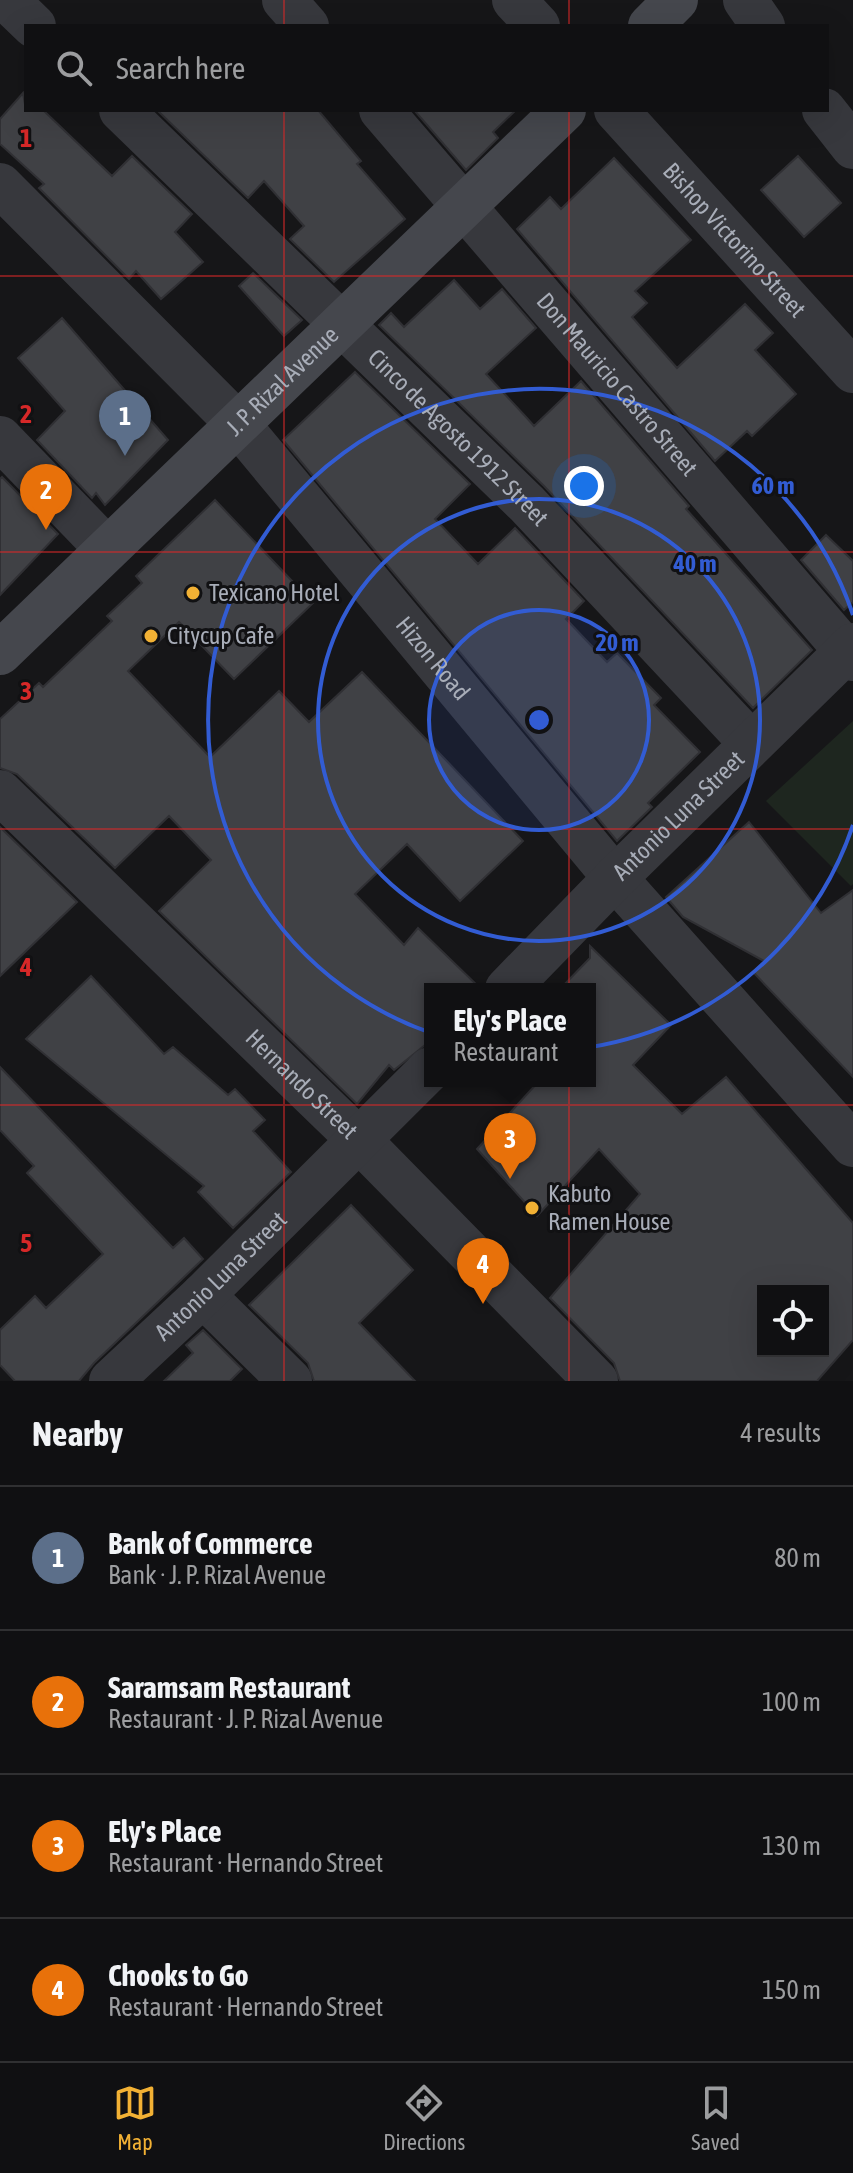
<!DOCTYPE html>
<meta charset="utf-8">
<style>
:root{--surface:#101012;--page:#1e1e20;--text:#f1f3f6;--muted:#9c9d9f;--line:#303032;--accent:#f2b134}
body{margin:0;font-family:"Asap Condensed",sans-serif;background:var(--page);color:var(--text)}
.controls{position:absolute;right:24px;bottom:24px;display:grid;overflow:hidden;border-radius:0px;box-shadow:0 8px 32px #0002}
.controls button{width:72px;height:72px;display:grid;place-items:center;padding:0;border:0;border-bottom:2px solid var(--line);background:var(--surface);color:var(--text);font:40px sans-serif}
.you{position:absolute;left:584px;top:486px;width:28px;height:28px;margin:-20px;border:6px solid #fff;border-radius:50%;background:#1a73e8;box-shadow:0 0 0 12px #1a73e833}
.badge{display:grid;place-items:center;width:52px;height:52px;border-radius:50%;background:var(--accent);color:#fff;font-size:26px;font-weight:700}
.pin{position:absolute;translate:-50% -66px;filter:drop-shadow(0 2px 4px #0008)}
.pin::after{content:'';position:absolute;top:42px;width:28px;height:24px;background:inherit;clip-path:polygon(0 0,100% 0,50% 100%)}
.popup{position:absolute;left:424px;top:983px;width:172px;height:104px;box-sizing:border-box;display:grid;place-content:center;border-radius:0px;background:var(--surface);filter:drop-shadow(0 2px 6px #0005);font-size:26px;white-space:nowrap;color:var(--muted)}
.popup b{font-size:30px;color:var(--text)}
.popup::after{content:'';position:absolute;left:50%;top:100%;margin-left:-16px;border:16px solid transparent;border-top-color:var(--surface)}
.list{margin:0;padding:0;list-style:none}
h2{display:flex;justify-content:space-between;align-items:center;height:104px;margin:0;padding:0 32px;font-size:34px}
h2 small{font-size:26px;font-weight:400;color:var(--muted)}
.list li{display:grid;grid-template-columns:52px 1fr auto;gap:24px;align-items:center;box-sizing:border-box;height:144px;padding:0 32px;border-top:2px solid var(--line)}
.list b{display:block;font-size:30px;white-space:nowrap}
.list p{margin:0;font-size:26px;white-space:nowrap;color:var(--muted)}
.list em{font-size:26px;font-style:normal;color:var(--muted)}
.icon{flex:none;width:44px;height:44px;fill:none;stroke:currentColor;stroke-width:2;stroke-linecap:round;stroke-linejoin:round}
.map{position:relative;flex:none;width:853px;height:1381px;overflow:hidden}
.search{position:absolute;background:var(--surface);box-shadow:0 8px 32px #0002;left:24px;right:24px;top:24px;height:88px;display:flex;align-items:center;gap:20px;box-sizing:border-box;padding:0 28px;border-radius:0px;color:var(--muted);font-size:30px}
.sheet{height:680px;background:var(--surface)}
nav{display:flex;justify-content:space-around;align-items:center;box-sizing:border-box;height:112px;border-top:2px solid var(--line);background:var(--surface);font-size:22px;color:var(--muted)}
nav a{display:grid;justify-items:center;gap:4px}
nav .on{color:var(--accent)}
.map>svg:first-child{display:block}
.green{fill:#1e261f}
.building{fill:#404145;stroke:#303034;stroke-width:2;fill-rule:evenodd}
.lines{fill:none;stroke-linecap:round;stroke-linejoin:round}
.minor{stroke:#37383d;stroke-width:44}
.secondary{stroke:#45474d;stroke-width:44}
.grid{fill:none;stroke:#d62828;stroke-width:2;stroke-opacity:0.55}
.ring{fill:none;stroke:#325cd3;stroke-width:4}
.poi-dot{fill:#f2b134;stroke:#111113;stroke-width:3}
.labels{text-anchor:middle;stroke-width:6;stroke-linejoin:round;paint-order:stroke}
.street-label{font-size:24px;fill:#a8adb8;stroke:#111113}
.poi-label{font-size:24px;fill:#a8adb8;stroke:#111113;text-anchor:start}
.grid-label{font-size:26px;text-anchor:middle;font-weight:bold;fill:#d62828;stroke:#111113;stroke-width:6;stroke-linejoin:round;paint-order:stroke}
.centre{fill:#325cd3;stroke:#111113;stroke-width:4}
.ring-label{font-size:24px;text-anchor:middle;font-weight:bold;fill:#325cd3;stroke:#111113;stroke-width:6;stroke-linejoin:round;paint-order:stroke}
</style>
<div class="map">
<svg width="853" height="1381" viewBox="0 0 853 1381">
<rect width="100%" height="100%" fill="#161618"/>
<path class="green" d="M 853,721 L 853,884 L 851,886 L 766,801 Z"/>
<path class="building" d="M 23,93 L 26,110 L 43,110 L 112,176 L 132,156 L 192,214 L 175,232 L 203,262 L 161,299 L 136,271 L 129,279 L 39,188 L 44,184 L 0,144 L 0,119 Z
M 157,110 L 318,110 L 361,161 L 357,164 L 405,219 L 334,282 L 290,239 L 304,226 L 264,181 L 248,198 Z
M 414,110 L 516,110 L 493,132 L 498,138 L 466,170 Z
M 798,156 L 841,203 L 804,237 L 761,190 Z
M 614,158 L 691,240 L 635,291 L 647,303 L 632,317 L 677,368 L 745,304 L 773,333 L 755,350 L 796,394 L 752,436 L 747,431 L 715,461 L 517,229 L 550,197 L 561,209 Z
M 253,273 L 302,320 L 284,336 L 239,286 Z
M 454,280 L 480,309 L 502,289 L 536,328 L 486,374 L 526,417 L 534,426 L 581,381 L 689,506 L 686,509 L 812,650 L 753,708 L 544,486 L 379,325 L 391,313 L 404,327 Z
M 62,318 L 168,440 L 105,505 L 96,493 L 92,498 L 37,440 L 65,411 L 18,358 Z
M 355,372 L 470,484 L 435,519 L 478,564 L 515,528 L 584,601 L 566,619 L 607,662 L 617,653 L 661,698 L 654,705 L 700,752 L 648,803 L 652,807 L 617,841 L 283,440 Z
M 2,477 L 58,534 L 0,595 L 0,479 Z
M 215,500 L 313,603 L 234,679 L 179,622 L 128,671 L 210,757 L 279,691 L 309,722 L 362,672 L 523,841 L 460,901 L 407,844 L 355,894 L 404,945 L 418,928 L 481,989 L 430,989 L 430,1041 L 394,1070 L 389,1065 L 357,1104 L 159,911 L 211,860 L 169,816 L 115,868 L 17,774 L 0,768 L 0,719 L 39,683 L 43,687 L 112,621 L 107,616 L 142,583 L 136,576 Z
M 826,535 L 853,561 L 853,602 L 844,610 L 801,560 Z
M 749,822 L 821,913 L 853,890 L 853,1077 L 753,972 L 764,961 L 683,917 L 666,897 Z
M 0,827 L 77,902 L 0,976 Z
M 590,946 L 671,1025 L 633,1065 L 682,1114 L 726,1077 L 853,1223 L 853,1340 L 817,1381 L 620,1381 L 614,1363 L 550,1298 L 640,1194 L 599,1149 L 537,1216 L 477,1149 L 539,1081 L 590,1081 L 590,989 L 560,989 L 590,958 ZM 763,1291 L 823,1291 L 823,1351 L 763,1351 Z
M 91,976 L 164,1054 L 173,1047 L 228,1095 L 235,1089 L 265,1120 L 253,1131 L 291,1172 L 233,1228 L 198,1192 L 204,1186 L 26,1039 Z
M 0,1067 L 173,1248 L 184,1238 L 203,1259 L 94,1363 L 79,1381 L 15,1381 L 0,1365 L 0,1330 L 35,1296 L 46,1308 L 103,1254 L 27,1173 L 34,1166 L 0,1130 Z
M 351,1205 L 413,1270 L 359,1323 L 415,1381 L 314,1381 L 308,1363 L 249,1305 Z
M 203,1330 L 242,1369 L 230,1381 L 164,1381 L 193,1353 L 186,1345 Z"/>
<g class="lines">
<g class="minor">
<path d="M 7,0 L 34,26"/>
<path d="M 284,0 L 307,26"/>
<path d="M 514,0 L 538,26"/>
<path d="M 745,0 L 763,26"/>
<path id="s1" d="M 121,110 L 527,504 L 751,743"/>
<path id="s2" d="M 381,110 L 853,659"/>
<path id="s3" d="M 616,110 L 853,371"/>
<path d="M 824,110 L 853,147"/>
<path id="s4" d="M 0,185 L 237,423 L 615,878 L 853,1145"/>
<path d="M 0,438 L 107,549"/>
<path id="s5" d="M 0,792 L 360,1141 L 596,1381"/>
<path id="s6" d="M 507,989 L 615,878 L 853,645"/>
<path d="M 203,1295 L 290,1381"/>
<path id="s7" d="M 111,1381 L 203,1295 L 430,1069"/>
</g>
<g class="secondary">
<path d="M 650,26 L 676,0"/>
<path id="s8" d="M 0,653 L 564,110"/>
</g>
</g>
<path class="grid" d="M 284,0 L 284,26M 569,0 L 569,26M 284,110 L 284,1381M 569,110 L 569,1381M 0,276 L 853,276M 0,552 L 853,552M 0,829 L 853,829M 0,1105 L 853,1105"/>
<circle cx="539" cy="720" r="110" fill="#325cd3" fill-opacity=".12"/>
<g class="ring">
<circle cx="539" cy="720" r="110"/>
<circle cx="539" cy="720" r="221"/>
<path d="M853 825A331 331 0 1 1 853 615"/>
</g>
<g class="poi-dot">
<circle cx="193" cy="593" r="8"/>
<circle cx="151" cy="636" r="8"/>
<circle cx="532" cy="1208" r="8"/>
</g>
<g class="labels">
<g class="street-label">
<text dy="8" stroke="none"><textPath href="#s3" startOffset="176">Bishop Victorino Street</textPath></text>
<text dy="8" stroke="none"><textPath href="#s8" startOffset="392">J. P. Rizal Avenue</textPath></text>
<text dy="8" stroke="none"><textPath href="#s2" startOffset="362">Don Mauricio Castro Street</textPath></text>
<text dy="8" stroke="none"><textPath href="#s1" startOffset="470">Cinco de Agosto 1912 Street</textPath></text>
<text dy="8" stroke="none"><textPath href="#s4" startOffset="642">Hizon Road</textPath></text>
<text dy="8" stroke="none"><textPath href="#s6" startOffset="244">Antonio Luna Street</textPath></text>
<text dy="8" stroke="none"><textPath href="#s5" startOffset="420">Hernando Street</textPath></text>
<text dy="8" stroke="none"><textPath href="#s7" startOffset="152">Antonio Luna Street</textPath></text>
</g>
<g class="poi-label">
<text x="209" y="601">Texicano Hotel</text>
<text x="167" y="644">Citycup Cafe</text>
<text x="548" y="1202">Kabuto<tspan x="548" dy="28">Ramen House</tspan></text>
</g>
</g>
<g class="grid-label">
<text x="26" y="147">1</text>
<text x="26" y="423">2</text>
<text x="26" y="700">3</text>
<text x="26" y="976">4</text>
<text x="26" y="1252">5</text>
</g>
<circle cx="539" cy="720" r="12" class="centre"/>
<g class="ring-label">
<text x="773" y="494">60 m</text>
<text x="695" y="572">40 m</text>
<text x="617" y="651">20 m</text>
</g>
</svg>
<div class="controls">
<button><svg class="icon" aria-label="locate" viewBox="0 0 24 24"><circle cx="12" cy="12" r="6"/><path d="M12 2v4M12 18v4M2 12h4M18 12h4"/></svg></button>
</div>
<div class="you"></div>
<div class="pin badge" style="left:125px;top:456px;background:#5c6f8a">1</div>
<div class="pin badge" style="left:46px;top:530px;background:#e8710a">2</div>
<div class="pin badge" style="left:510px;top:1179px;background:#e8710a">3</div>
<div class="popup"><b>Ely's Place</b>Restaurant</div>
<div class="pin badge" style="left:483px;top:1304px;background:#e8710a">4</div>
<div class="search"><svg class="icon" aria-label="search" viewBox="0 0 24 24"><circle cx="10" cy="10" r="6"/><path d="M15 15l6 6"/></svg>Search here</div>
</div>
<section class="sheet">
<h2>Nearby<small>4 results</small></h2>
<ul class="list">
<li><span class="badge" style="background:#5c6f8a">1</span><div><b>Bank of Commerce</b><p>Bank · J. P. Rizal Avenue</p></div><em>80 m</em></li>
<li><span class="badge" style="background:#e8710a">2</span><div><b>Saramsam Restaurant</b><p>Restaurant · J. P. Rizal Avenue</p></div><em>100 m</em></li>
<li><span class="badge" style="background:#e8710a">3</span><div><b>Ely's Place</b><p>Restaurant · Hernando Street</p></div><em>130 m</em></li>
<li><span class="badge" style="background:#e8710a">4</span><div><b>Chooks to Go</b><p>Restaurant · Hernando Street</p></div><em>150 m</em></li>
</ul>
</section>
<nav>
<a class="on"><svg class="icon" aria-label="map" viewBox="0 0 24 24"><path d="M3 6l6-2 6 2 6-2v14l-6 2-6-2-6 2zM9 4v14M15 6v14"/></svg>Map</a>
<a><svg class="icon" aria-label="directions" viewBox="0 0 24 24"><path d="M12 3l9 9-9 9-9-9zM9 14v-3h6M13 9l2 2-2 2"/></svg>Directions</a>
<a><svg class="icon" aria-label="saved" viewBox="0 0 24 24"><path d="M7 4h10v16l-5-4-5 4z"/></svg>Saved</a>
</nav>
